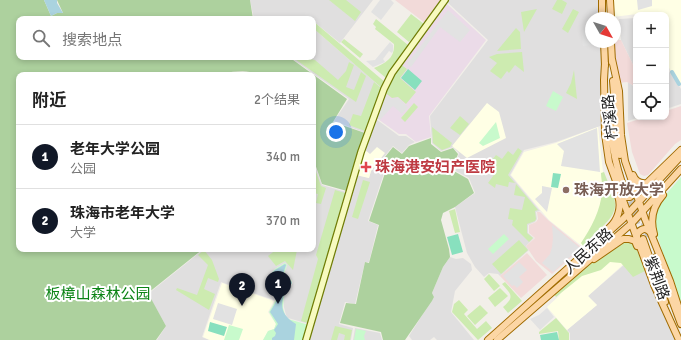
<!DOCTYPE html>
<html lang="zh">
<meta charset="utf-8">
<style>
:root{--surface:#fff;--page:#f2f2f2;--text:#222;--muted:#767676;--line:#e0e0e0;--accent:#111827}
body{margin:0;font-family:Signika,"Noto Sans SC",sans-serif;background:var(--page);color:var(--text)}
.controls{position:absolute;right:12px;top:12px;display:grid;overflow:hidden;border-radius:8px;box-shadow:0 2px 6px #0003}
.controls button{width:36px;height:36px;display:grid;place-items:center;padding:0;border:0;border-bottom:1px solid var(--line);background:var(--surface);color:var(--text);font:20px sans-serif}
.compass{position:absolute;left:585px;top:12px;width:36px;height:36px;border-radius:50%;background:var(--surface);box-shadow:0 2px 6px #0003;rotate:129deg}
.you{position:absolute;left:336px;top:132px;width:14px;height:14px;margin:-10px;border:3px solid #fff;border-radius:50%;background:#1a73e8;box-shadow:0 0 0 6px #1a73e833}
.badge{display:grid;place-items:center;width:26px;height:26px;border-radius:50%;background:var(--accent);color:#fff;font-size:13px;font-weight:700}
.pin{position:absolute;translate:-50% -33px;filter:drop-shadow(0 1px 2px #0008)}
.pin::after{content:'';position:absolute;top:21px;width:14px;height:12px;background:inherit;clip-path:polygon(0 0,100% 0,50% 100%)}
.list{margin:0;padding:0;list-style:none}
h2{display:flex;justify-content:space-between;align-items:center;height:52px;margin:0;padding:0 16px;font-size:17px}
h2 small{font-size:13px;font-weight:400;color:var(--muted)}
.list li{display:grid;grid-template-columns:26px 1fr auto;gap:12px;align-items:center;box-sizing:border-box;height:64px;padding:0 16px;border-top:1px solid var(--line)}
.list b{display:block;font-size:15px;white-space:nowrap}
.list p{margin:0;font-size:13px;white-space:nowrap;color:var(--muted)}
.list em{font-size:13px;font-style:normal;color:var(--muted)}
.icon{flex:none;width:22px;height:22px;fill:none;stroke:currentColor;stroke-width:2;stroke-linecap:round;stroke-linejoin:round}
.map{position:relative;flex:none;width:681px;height:340px;overflow:hidden}
.search{position:absolute;background:var(--surface);box-shadow:0 2px 6px #0003;left:16px;top:16px;width:300px;height:44px;display:flex;align-items:center;gap:10px;box-sizing:border-box;padding:0 14px;border-radius:8px;color:var(--muted);font-size:15px}
.panel{position:absolute;background:var(--surface);box-shadow:0 2px 6px #0003;left:16px;top:72px;width:300px;height:180px;border-radius:8px}
.map>svg:first-child{display:block}
.residential{fill:#e0dfdf}
.commercial{fill:#f2dad9}
.industrial{fill:#ebdbe8}
.education{fill:#ffffe5}
.grass{fill:#cdebb0}
.forest{fill:#add19e}
.park{fill:#c8facc}
.pitch{fill:#88e0be}
.parking{fill:#e2e2e2}
.water{fill:#aad3df}
.lines{fill:none;stroke-linecap:round;stroke-linejoin:round}
.canal{stroke:#aad3df;stroke-width:4}
.primary-tunnel{stroke:#c8c6c1;stroke-width:6;stroke-dasharray:6 3;stroke-linecap:butt}
.secondary-casing{stroke:#707d05;stroke-width:8}
.primary-casing{stroke:#a06b00;stroke-width:8}
.secondary{stroke:#f7fabf;stroke-width:5.5}
.primary{stroke:#fcd6a4;stroke-width:6}
.health-dot{fill:#e0444e;stroke:#fff;stroke-width:1.5}
.education-dot{fill:#8d6e63;stroke:#fff;stroke-width:1.5}
.labels{text-anchor:middle;stroke-width:4;stroke-linejoin:round;paint-order:stroke}
.street-label{font-size:15px;fill:#222;stroke:#fff}
.health-label{font-size:15px;font-weight:bold;fill:#be3a42;stroke:#fff;text-anchor:start}
.education-label{font-size:15px;font-weight:bold;fill:#785e54;stroke:#fff;text-anchor:start}
.park-label{font-size:15px;fill:#0c8416;stroke:#fff}
</style>
<div class="map">
<svg width="681" height="340" viewBox="0 0 681 340">
<rect width="100%" height="100%" fill="#f2efe9"/>
<path class="residential" d="M 250,0 L 373,0 L 340,43 L 313,21 L 313,19 L 307,16 L 304,19 L 254,19 Z
M 449,0 L 599,0 L 600,18 L 591,18 L 591,42 L 602,42 L 603,125 L 556,142 L 524,150 L 510,175 L 540,211 L 536,212 L 537,219 L 535,222 L 528,225 L 528,233 L 534,238 L 526,246 L 529,250 L 500,276 L 498,274 L 489,273 L 484,277 L 475,267 L 467,253 L 455,207 L 475,193 L 469,178 L 454,170 L 459,153 L 453,147 L 441,151 L 432,143 L 430,116 L 488,40 L 447,2 Z
M 636,18 L 636,71 L 621,40 L 619,19 Z
M 313,28 L 383,89 L 366,133 L 334,121 L 349,99 L 290,57 L 313,57 Z
M 670,72 L 681,89 L 681,104 L 666,109 L 666,74 Z
M 628,82 L 636,88 L 636,117 L 640,117 L 628,121 Z
M 376,119 L 399,136 L 406,136 L 415,142 L 409,145 L 402,153 L 393,146 L 384,157 L 388,161 L 368,221 L 378,225 L 369,262 L 365,262 L 355,304 L 345,302 L 339,324 L 353,328 L 351,340 L 308,340 L 356,175 L 369,178 L 371,171 L 377,162 L 365,150 Z
M 313,160 L 322,185 L 346,192 L 309,324 L 288,318 L 286,315 L 284,307 L 284,296 L 293,283 L 292,280 L 287,277 L 284,274 L 287,265 L 285,263 L 275,269 L 269,276 L 272,279 L 274,278 L 281,282 L 282,287 L 274,300 L 221,282 L 202,337 L 209,340 L 157,340 L 166,326 L 148,294 L 204,249 L 313,249 Z
M 639,252 L 678,340 L 570,340 L 570,333 L 567,330 L 597,305 L 588,296 Z
M 450,257 L 456,259 L 463,258 L 471,264 L 472,270 L 455,291 L 451,312 L 474,340 L 437,340 L 434,337 L 430,340 L 412,340 L 409,336 L 421,317 L 432,301 L 434,297 L 432,293 L 443,267 Z
M 355,328 L 380,333 L 382,340 L 353,340 Z"/>
<path class="commercial" d="M 395,0 L 442,0 L 425,23 Z
M 615,40 L 621,40 L 636,71 L 636,87 L 627,82 L 618,83 L 612,42 L 615,42 Z
M 681,106 L 681,140 L 675,144 L 648,175 L 644,176 L 640,174 L 632,152 L 627,123 L 646,117 L 666,117 L 666,111 Z
M 537,212 L 540,212 L 548,220 L 582,248 L 552,274 L 536,261 L 526,246 L 535,238 L 529,233 L 529,225 L 536,222 L 538,219 Z
M 527,253 L 547,275 L 521,298 L 500,276 Z"/>
<path class="industrial" d="M 446,3 L 486,40 L 429,116 L 431,137 L 416,142 L 406,134 L 399,134 L 375,117 L 394,73 Z"/>
<path class="education" d="M 612,0 L 681,0 L 681,84 L 673,75 L 666,62 L 666,15 L 637,14 L 613,17 Z
M 487,103 L 499,112 L 506,138 L 467,158 L 452,146 Z
M 598,127 L 603,172 L 614,205 L 583,247 L 549,220 L 511,175 L 524,152 L 556,143 Z
M 377,147 L 385,153 L 371,171 L 369,178 L 356,175 L 365,150 L 370,154 Z
M 618,247 L 635,254 L 588,296 L 597,305 L 567,330 L 547,307 L 559,296 L 564,288 Z
M 222,283 L 274,301 L 268,312 L 276,324 L 274,329 L 268,331 L 263,340 L 210,340 L 203,337 Z"/>
<path class="grass" d="M 329,0 L 346,0 L 361,12 L 355,21 Z
M 557,0 L 562,0 L 567,3 L 562,14 L 552,9 Z
M 537,9 L 524,32 L 521,12 Z
M 573,9 L 579,12 L 568,33 L 562,29 Z
M 411,14 L 424,24 L 409,42 L 397,32 Z
M 376,19 L 408,45 L 389,72 L 386,78 L 374,68 C 386,63 395,58 394,44 L 375,29 L 376,27 L 373,24 Z
M 313,21 L 386,83 L 383,89 L 313,28 Z
M 516,28 L 520,32 L 521,49 L 497,51 Z
M 344,39 L 363,54 L 360,58 L 341,42 Z
M 522,52 L 524,72 L 515,65 L 509,73 L 507,71 L 501,79 L 490,71 L 497,63 L 489,57 L 497,54 Z
M 292,57 L 307,57 L 309,59 L 315,60 L 338,80 L 346,71 L 349,62 L 354,65 L 346,87 L 354,90 L 361,72 L 366,76 L 356,102 Z
M 400,64 L 407,69 L 400,78 L 416,92 L 406,104 L 398,97 L 392,98 L 384,92 Z
M 574,70 L 577,99 L 566,93 L 571,83 Z
M 374,82 L 382,89 L 365,131 L 349,125 L 353,114 L 361,116 Z
M 414,103 L 418,107 L 405,122 L 401,118 Z
M 460,116 L 469,124 L 460,135 L 450,128 Z
M 432,127 L 452,143 L 450,147 L 442,150 L 433,143 Z
M 518,148 L 522,151 L 508,175 L 515,183 L 509,182 L 508,187 L 496,184 L 495,188 L 488,183 L 496,172 L 488,165 L 496,155 L 502,159 L 508,151 L 513,155 Z
M 313,163 L 321,186 L 326,188 L 321,204 L 316,203 L 318,194 L 313,193 Z
M 604,172 C 613,197 625,207 601,228 C 595,234 588,239 584,247 L 581,243 C 591,228 601,210 602,191 C 603,185 601,179 601,173 Z
M 363,180 L 370,182 L 358,219 L 352,217 Z
M 516,184 L 538,210 L 535,211 L 536,219 L 535,221 L 527,224 L 527,233 L 533,238 L 529,242 L 512,225 L 513,220 L 508,219 L 510,208 L 522,210 L 525,197 L 514,195 Z
M 335,190 L 345,193 L 308,323 L 301,321 L 318,259 L 316,255 Z
M 455,209 L 460,232 L 455,233 L 449,211 Z
M 519,240 L 528,250 L 501,274 L 492,264 Z
M 623,240 L 634,242 L 645,271 L 633,277 L 621,263 L 610,262 L 601,270 L 582,276 L 556,297 L 553,293 L 582,269 L 605,254 Z
M 277,249 L 297,250 L 293,270 L 285,261 L 276,266 L 268,256 Z
M 204,250 L 212,260 L 219,279 L 218,282 L 208,278 L 204,289 L 215,294 L 209,310 L 176,290 L 177,288 L 197,295 L 208,265 L 198,255 Z
M 489,274 L 500,286 L 494,291 L 484,279 Z
M 505,282 L 522,301 L 508,313 L 503,307 C 515,297 511,294 502,284 Z
M 500,288 L 508,296 L 495,307 L 488,298 Z
M 459,300 L 468,310 L 464,314 L 477,329 L 486,321 L 492,328 L 478,340 L 452,312 L 454,304 Z
M 480,305 L 488,313 L 475,325 L 467,316 Z
M 556,318 L 569,333 L 569,340 L 559,340 L 558,331 L 539,334 L 539,332 Z
M 335,326 L 352,330 L 350,340 L 344,340 L 345,335 L 339,333 L 337,340 L 331,340 Z"/>
<path class="forest" d="M 0,0 L 44,0 L 51,16 L 57,13 L 63,13 L 57,0 L 250,0 L 253,19 L 19,19 L 19,57 L 289,57 L 347,99 L 333,122 L 365,133 L 347,191 L 322,184 L 313,158 L 313,75 L 257,75 C 249,69 234,72 224,73 L 224,75 L 19,75 L 19,249 L 203,249 L 148,293 L 166,326 L 156,340 L 0,340 Z
M 431,138 L 431,144 L 441,152 L 453,148 L 458,154 L 452,170 L 468,179 L 474,193 L 455,207 L 443,213 L 441,220 L 449,249 L 450,257 L 443,267 L 432,293 L 434,297 L 432,301 L 405,340 L 383,340 L 381,332 L 340,323 L 346,303 L 356,304 L 365,262 L 369,263 L 379,225 L 369,221 L 389,161 L 385,157 L 393,147 L 402,154 L 409,146 Z"/>
<path class="park" d="M 553,91 L 563,97 L 556,111 L 546,106 Z
M 496,122 L 500,138 L 483,146 L 479,143 Z
M 681,177 L 681,307 L 655,229 L 654,216 L 661,200 Z
M 504,234 L 509,239 L 493,254 L 488,249 Z
M 285,263 L 287,265 L 284,274 L 287,278 L 291,280 L 292,283 L 284,296 L 283,308 L 285,315 L 288,319 L 309,325 L 305,340 L 263,340 L 268,331 L 274,329 L 276,324 L 269,312 L 283,287 L 281,281 C 277,278 272,279 269,276 L 275,269 Z
M 229,325 L 243,329 L 239,340 L 224,340 Z
M 356,329 L 366,331 L 364,336 L 365,340 L 354,340 Z"/>
<path class="pitch" d="M 408,69 L 422,81 L 415,90 L 401,78 Z
M 553,173 L 561,174 L 558,188 L 551,187 Z
M 458,234 L 463,252 L 452,255 L 447,237 Z
M 210,322 L 227,327 L 224,336 L 208,331 Z
M 557,332 L 559,340 L 541,340 L 540,335 Z"/>
<path class="parking" d="M 380,0 L 391,0 L 394,3 L 381,20 L 371,12 Z
M 637,0 L 652,0 L 652,6 L 638,10 Z
M 448,10 L 470,30 L 460,42 L 440,27 L 411,67 L 407,64 Z
M 591,29 L 591,42 L 593,42 L 593,45 L 583,46 L 582,30 Z
M 390,42 L 393,45 L 393,51 L 392,53 L 389,51 L 383,59 L 385,62 L 373,67 L 366,61 L 375,60 Z
M 385,94 L 391,99 L 398,98 L 408,107 L 402,114 L 393,106 L 380,120 L 376,117 Z
M 597,128 L 600,172 L 561,166 L 564,151 L 557,144 Z
M 542,186 L 552,188 L 547,212 L 535,199 L 542,193 Z
M 552,225 L 580,248 L 553,272 L 542,263 L 550,254 L 552,247 L 553,238 Z
M 519,262 L 527,270 L 519,277 L 523,282 L 517,288 L 514,285 L 512,286 L 503,276 Z
M 218,303 L 237,309 L 232,325 L 213,319 Z
M 547,308 L 554,317 L 540,330 L 530,319 L 539,315 Z"/>
<path class="water" d="M 44,0 L 57,0 L 57,3 L 63,13 L 57,13 L 51,16 Z
M 285,264 L 286,265 L 283,274 L 287,279 L 291,281 L 292,283 L 289,287 L 283,285 L 283,282 L 280,279 L 273,277 L 272,278 L 269,276 L 275,270 Z
M 284,288 L 286,290 C 279,305 281,315 296,324 L 294,340 L 272,340 L 272,338 L 275,336 L 276,333 L 274,330 L 278,324 L 270,312 Z"/>
<g class="lines">
<path class="canal" d="M 672,72 L 679,84"/>
<path class="primary-tunnel" d="M 631,189 L 649,237
M 626,193 L 643,239"/>
<g class="secondary-casing">
<path id="secondary" d="M 306,340 L 361,152 L 384,89 L 392,73 L 445,0"/>
</g>
<g class="primary-casing">
<path id="primary" d="M 602,0 L 602,18
M 610,0 L 611,18
M 604,42 L 605,66
M 611,42 L 612,62
M 612,59 L 619,91 L 621,135 L 625,161 L 645,219 L 670,281 L 681,315
M 605,63 L 604,80 L 605,134 L 609,162 L 654,285 L 679,340
M 613,81 L 617,132 L 620,155
M 608,103 C 611,136 613,160 625,191
M 633,175 C 635,181 640,184 647,183 L 681,150
M 620,194 L 625,197 L 630,197 L 634,193 L 635,188
M 609,228 C 618,220 622,207 618,196
M 654,234 C 650,220 653,206 663,195
M 637,239 L 637,234 C 641,229 645,227 650,232
M 643,239 L 665,302
M 656,257 L 681,324
M 594,259 L 623,239 L 629,239 L 635,241 L 637,246
M 488,340 L 623,219 L 681,156
M 497,340 L 631,224 L 681,169"/>
</g>
<use href="#secondary" class="secondary"/>
<use href="#primary" class="primary"/>
</g>
<path class="health-dot" d="M364 161h4v4h4v4h-4v4h-4v-4h-4v-4h4z"/>
<circle class="education-dot" cx="566" cy="190" r="4"/>
<g class="labels">
<g class="street-label">
<text transform="translate(610 117) rotate(-95)" y="5">柠溪路</text>
<text transform="translate(588 251) rotate(-42)" y="5">人民东路</text>
<text transform="translate(657 278) rotate(70)" y="5">紫荆路</text>
</g>
<g class="health-label">
<text x="375" y="172">珠海港安妇产医院</text>
</g>
<g class="education-label">
<text x="574" y="195">珠海开放大学</text>
</g>
<g class="park-label">
<text x="98" y="299">板樟山森林公园</text>
</g>
</g>
</svg>
<div class="controls">
<button>+</button>
<button>−</button>
<button><svg class="icon" aria-label="locate" viewBox="0 0 24 24"><circle cx="12" cy="12" r="6"/><path d="M12 2v4M12 18v4M2 12h4M18 12h4"/></svg></button>
</div>
<svg class="compass" viewBox="-18 -18 36 36"><path d="M0-13l5 13h-10z" fill="#e53935"/><path d="M0 13l5-13h-10z" fill="#767676"/></svg>
<div class="you"></div>
<div class="pin badge" style="left:278px;top:304px">1</div>
<div class="pin badge" style="left:242px;top:306px">2</div>
<div class="search"><svg class="icon" aria-label="search" viewBox="0 0 24 24"><circle cx="10" cy="10" r="6"/><path d="M15 15l6 6"/></svg>搜索地点</div>
<section class="panel">
<h2>附近<small>2个结果</small></h2>
<ul class="list">
<li><span class="badge">1</span><div><b>老年大学公园</b><p>公园</p></div><em>340 m</em></li>
<li><span class="badge">2</span><div><b>珠海市老年大学</b><p>大学</p></div><em>370 m</em></li>
</ul>
</section>
</div>
